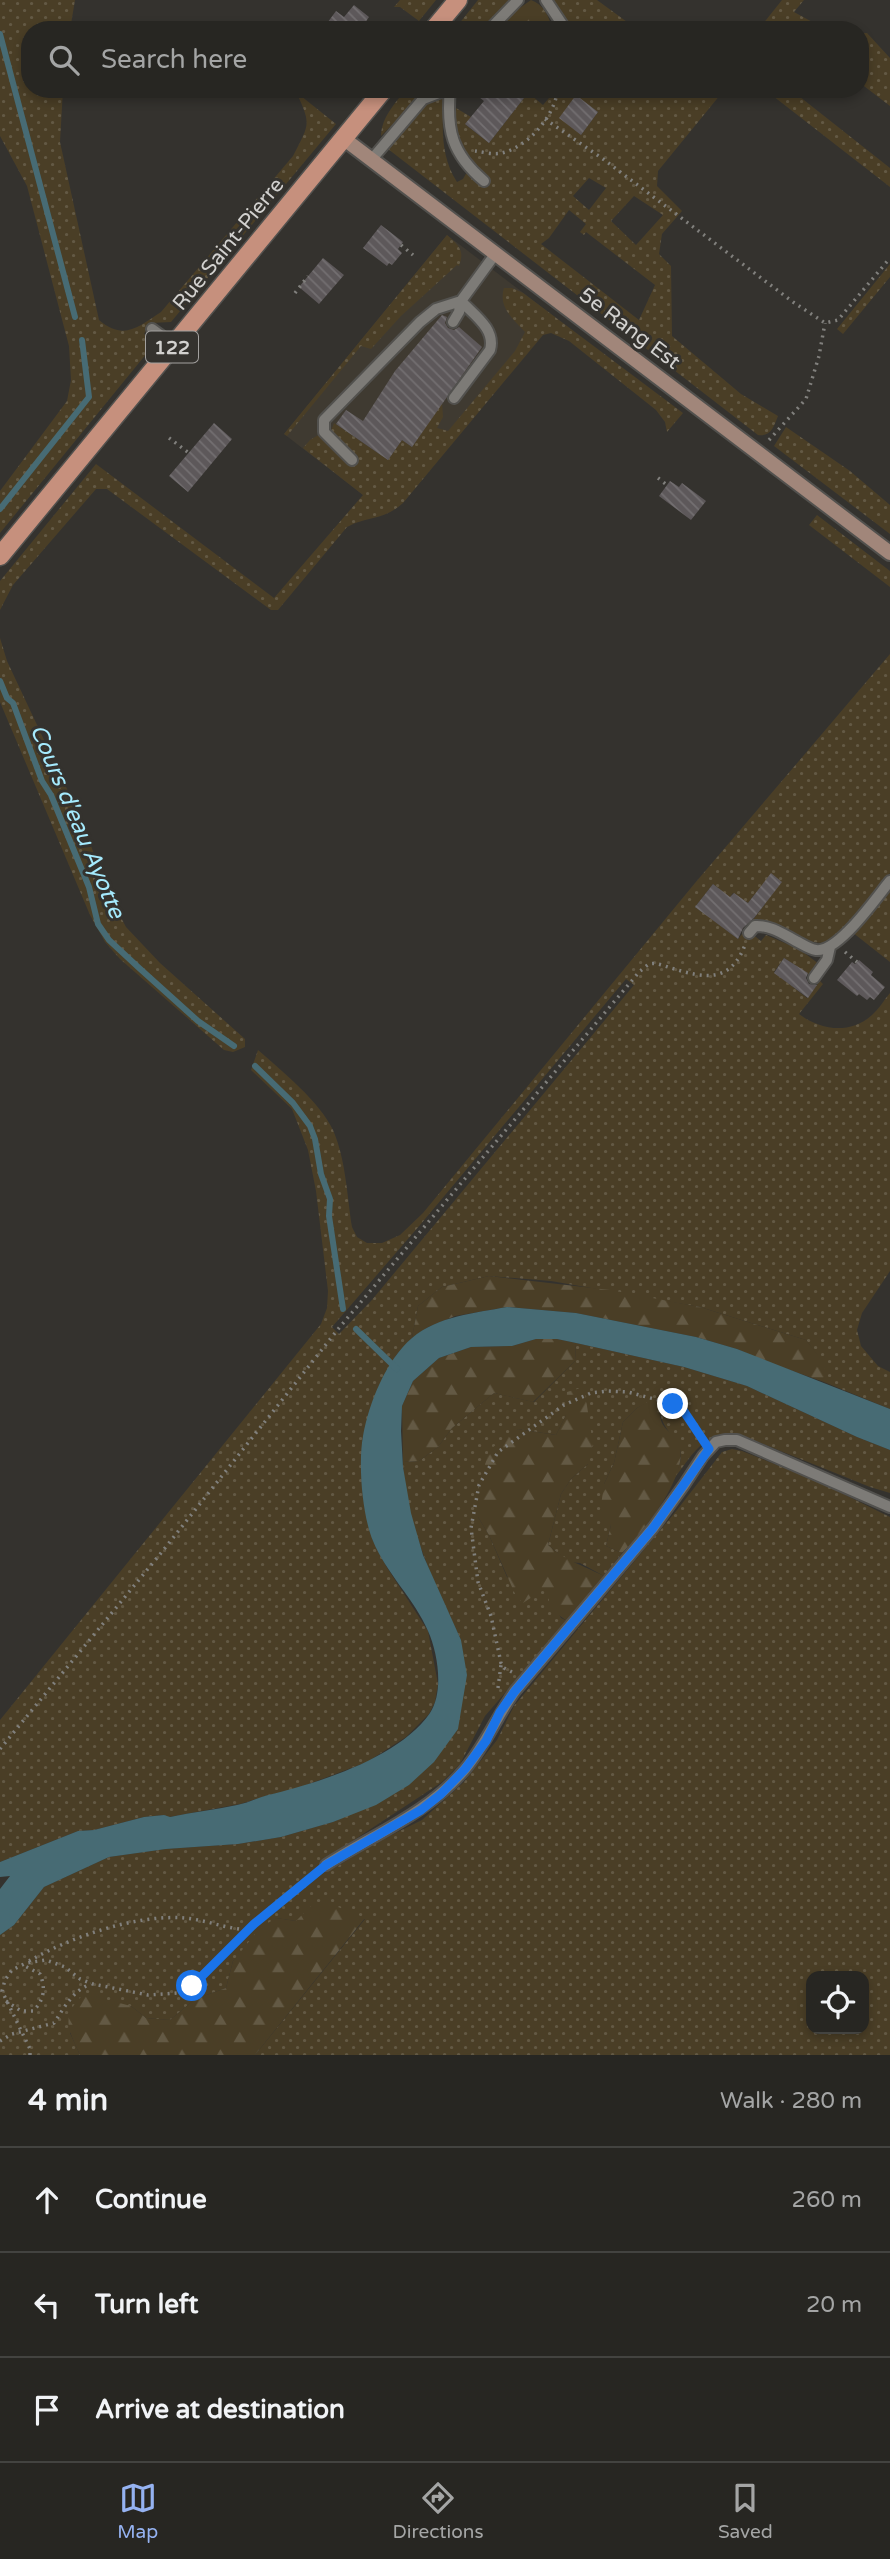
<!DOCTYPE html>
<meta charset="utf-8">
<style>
:root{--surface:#272622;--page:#2f2e2a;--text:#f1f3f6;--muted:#a4a5a5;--line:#434340;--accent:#95b2f1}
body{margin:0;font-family:"Varela Round",sans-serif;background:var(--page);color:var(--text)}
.controls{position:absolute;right:21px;bottom:21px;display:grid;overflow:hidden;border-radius:14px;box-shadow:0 4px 10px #0003}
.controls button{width:63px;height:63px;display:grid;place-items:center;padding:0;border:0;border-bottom:2px solid var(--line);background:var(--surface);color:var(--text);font:35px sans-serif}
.stop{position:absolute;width:21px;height:21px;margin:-16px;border:5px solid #1a73e8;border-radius:50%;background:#fff}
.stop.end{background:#1a73e8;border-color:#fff;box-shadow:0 2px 7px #0008}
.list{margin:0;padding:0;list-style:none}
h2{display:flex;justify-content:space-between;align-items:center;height:91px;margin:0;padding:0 28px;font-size:30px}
h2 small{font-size:23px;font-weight:400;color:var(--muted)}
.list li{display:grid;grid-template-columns:46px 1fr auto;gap:21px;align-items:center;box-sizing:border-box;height:105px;padding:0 28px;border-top:2px solid var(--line)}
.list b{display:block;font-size:26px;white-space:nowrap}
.list em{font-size:23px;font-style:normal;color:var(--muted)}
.icon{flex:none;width:38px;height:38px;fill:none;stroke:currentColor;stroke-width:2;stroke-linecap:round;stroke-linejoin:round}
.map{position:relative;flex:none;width:890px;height:2055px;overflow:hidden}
.search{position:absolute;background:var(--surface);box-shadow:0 4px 10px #0003;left:21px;right:21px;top:21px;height:77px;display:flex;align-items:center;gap:18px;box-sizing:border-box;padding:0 24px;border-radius:28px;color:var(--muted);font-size:26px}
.sheet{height:406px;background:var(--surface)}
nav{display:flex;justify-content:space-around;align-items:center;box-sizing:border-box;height:98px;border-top:2px solid var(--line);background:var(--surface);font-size:19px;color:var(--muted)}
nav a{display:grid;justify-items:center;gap:4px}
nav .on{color:var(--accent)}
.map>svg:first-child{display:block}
.built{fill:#3f3a31}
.grass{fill:url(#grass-dots);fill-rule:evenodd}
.forest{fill:url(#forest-firs)}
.water{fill:#476b74}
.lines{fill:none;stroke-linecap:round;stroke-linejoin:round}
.stream{stroke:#476b74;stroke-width:6}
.building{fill:url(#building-back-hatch)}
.lane-casing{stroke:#52514e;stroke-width:14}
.secondary-casing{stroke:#52514e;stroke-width:18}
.primary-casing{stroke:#52514e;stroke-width:21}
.path{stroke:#81807d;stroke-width:3.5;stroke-dasharray:2 5;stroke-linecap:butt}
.lane{stroke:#7d7b77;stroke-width:10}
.secondary{stroke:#a1867a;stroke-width:14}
.primary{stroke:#c6907d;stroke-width:18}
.route{stroke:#1a73e8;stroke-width:9}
.labels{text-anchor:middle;stroke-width:6;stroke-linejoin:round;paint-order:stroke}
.shield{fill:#34322e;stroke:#a3a19f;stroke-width:2}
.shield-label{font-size:19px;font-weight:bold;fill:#d2d1cf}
.street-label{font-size:21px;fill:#d2d1cf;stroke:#34322e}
.water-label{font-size:23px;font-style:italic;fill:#a5eafd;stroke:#34322e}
</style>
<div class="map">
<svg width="890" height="2055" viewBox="0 0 890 2055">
<defs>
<pattern id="grass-dots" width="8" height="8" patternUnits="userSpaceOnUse" patternTransform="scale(1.75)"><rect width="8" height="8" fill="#4a3e26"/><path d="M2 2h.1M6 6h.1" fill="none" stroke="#635944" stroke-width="1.8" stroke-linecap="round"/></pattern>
<pattern id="forest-firs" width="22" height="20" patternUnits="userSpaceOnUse" patternTransform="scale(1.75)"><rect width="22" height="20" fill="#4a3e26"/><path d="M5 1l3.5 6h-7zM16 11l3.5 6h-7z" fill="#635944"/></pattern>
<pattern id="building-back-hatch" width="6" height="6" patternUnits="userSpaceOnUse" patternTransform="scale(1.75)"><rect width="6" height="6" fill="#5d585a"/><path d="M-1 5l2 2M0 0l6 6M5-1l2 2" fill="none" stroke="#736f71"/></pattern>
</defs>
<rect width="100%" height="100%" fill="#34322e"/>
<path class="built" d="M 447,235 L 555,317 L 403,503 L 363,495 L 284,434 Z"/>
<path class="grass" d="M 0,0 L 75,0 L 70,30 L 30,30 L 30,89 L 63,89 L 60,142 L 99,320 C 124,341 138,327 161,312 L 293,156 C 309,124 312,125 296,92 L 336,124 L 171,322 L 150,323 L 144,334 L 156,342 L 0,533 L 0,491 L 67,401 L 71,380 L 69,346 L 27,186 L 0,136 Z
M 400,0 L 436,0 L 419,21 L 400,7 L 394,7 Z
M 478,0 L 511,0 L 484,30 L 454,30 Z
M 553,0 L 597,0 L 638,30 L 604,30 L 600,26 L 596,30 L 569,30 Z
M 782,0 L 804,0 L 794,12 L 827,30 L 788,30 L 778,23 L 773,23 L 765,30 L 758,30 Z
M 860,33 L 867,33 L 890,58 L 890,106 L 860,83 Z
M 406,89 L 445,89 C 442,121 439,154 457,182 L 463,179 L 473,161 L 468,156 L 454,126 L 456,108 L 471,117 L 466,125 L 489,143 L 531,89 L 535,89 L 531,95 L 543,105 L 555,91 L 553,89 L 725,89 L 658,171 L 657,186 L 682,211 L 662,234 L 659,254 L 671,266 L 672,336 L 741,394 L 778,416 C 774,426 771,437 758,435 L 388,149 L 396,135 L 430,101 L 423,94 L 381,136 C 382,116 395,104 406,89 ZM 576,96 L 598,112 L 581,135 ZM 589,178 L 606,188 L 589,210 L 573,196 ZM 634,196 L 663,215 L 636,245 L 611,221 ZM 569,210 L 586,224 L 580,232 L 584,235 L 586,232 L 655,285 L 639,320 L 541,244 L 549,238 Z
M 764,89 L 790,89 L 890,168 L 890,187 Z
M 447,235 C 459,246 465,250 459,266 L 457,265 L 401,316 L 371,349 L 361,346 L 287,436 L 284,434 Z
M 890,264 L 890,277 L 843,334 L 837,329 Z
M 504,288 L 512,288 L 523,293 L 683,413 L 667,432 L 665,422 L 656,410 L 569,341 L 551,333 L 543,335 L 403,503 C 383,521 370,515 347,527 L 278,610 L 271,610 L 107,489 L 96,489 L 13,585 L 0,610 L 0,581 L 96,464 L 274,598 L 363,495 L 303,448 L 310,440 L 320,434 L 353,465 L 356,461 L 335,440 L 331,431 L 334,423 L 388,460 L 402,440 L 412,447 L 442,402 L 443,417 L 437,428 L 448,431 L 515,351 L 525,332 C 513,319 498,307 504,288 Z
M 786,427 L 850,471 L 890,505 L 890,534 L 774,446 Z
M 817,515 L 890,571 L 890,587 L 809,525 Z
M 0,638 L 7,661 L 83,823 L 107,891 L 126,927 L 160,963 L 245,1039 L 245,1047 L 233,1052 L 224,1050 L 120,959 L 105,942 L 90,915 L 0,702 Z
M 890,654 L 890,873 L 833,941 C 809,948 795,933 775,924 C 768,921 760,923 752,921 L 765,904 L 754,895 L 748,903 L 733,893 L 713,920 L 738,939 L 746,929 L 761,941 L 766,935 L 799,949 L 819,964 L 810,975 L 784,958 L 774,972 L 807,998 L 820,981 L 823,984 L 799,1014 C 820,1030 850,1035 872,1015 C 879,1009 884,1000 890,993 L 890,1271 L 862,1313 L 857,1330 L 861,1346 L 878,1366 L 890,1372 L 890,1409 L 824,1382 L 824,1364 L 806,1340 L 700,1307 L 551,1281 L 489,1276 L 442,1287 L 418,1306 L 412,1338 L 397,1354 L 385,1375 L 372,1539 L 386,1566 L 428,1631 L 438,1684 L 435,1702 L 429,1714 L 406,1737 L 367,1762 L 293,1790 L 269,1795 L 240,1804 L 169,1817 L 164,1815 L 144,1817 L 94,1830 L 78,1831 L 0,1862 L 0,1720 L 321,1324 L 327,1308 L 328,1291 L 316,1191 L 308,1150 L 292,1109 L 251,1070 L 258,1050 C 282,1071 320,1102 333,1130 C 346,1160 347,1196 352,1227 L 357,1237 L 367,1243 L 382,1243 L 400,1235 L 423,1213 L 695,883 ZM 713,884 L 723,892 L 706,915 L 695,907 ZM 626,979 L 634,985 L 371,1301 L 339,1334 L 332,1327 L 420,1225 Z
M 890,887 L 890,962 L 852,932 Z
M 576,1343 L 684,1367 L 747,1386 L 857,1437 L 890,1450 L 890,1493 L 870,1487 L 736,1433 C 702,1432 692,1456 673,1480 C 695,1437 665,1444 659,1409 L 649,1402 L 637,1408 L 623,1422 L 614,1463 L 604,1484 L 611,1525 L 606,1546 L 622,1553 L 604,1576 L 580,1563 L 569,1562 L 548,1545 L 561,1494 L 571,1479 L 588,1464 L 566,1415 L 556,1435 L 518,1429 L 478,1490 L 478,1517 L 489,1535 L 507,1577 L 535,1594 L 544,1588 L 561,1618 L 567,1621 L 485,1716 L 460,1764 L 442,1782 L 325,1859 L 326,1865 L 338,1866 L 371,1845 L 422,1820 L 464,1782 L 497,1740 L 514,1706 L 677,1510 L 722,1452 L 732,1449 L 742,1451 L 817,1481 L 890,1517 L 890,2055 L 255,2055 L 365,1919 L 296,1921 L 276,1918 L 233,1961 L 226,1988 L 195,1999 L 170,2020 L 146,2018 L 131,2006 L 70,2033 L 80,2055 L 0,2055 L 0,1935 L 14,1925 L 44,1887 L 109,1857 L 166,1849 L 238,1844 L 281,1837 L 333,1822 L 409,1785 L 461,1640 C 435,1584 405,1525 403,1462 L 419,1461 L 438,1447 L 452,1428 L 494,1393 L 534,1402 L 575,1361 ZM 811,1976 L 864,1976 L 864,2029 L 811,2029 Z"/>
<path class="forest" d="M 531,0 C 543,4 550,17 552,30 L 499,30 L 510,15 Z
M 489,1276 L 610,1290 L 700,1307 L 806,1340 L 825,1364 L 824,1382 L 770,1363 L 737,1349 L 696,1337 L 576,1313 L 507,1307 L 455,1316 L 428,1327 L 412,1338 L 418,1306 L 442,1287 Z
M 536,1339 L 557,1339 L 576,1343 L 575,1361 L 533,1402 L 494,1393 L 452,1428 L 438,1447 L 419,1461 L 403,1462 L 402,1406 L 413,1381 L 439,1358 L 471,1347 L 512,1346 Z
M 584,1387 L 593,1444 L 588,1464 L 571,1479 L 561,1494 L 548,1545 C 566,1561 582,1565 604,1576 L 567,1621 L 549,1608 L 549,1600 L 544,1589 L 523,1603 L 516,1596 L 489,1535 L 478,1517 L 478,1490 L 489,1450 L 518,1429 L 556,1435 L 566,1415 L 567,1392 Z
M 649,1401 L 659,1409 C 660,1414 660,1420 663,1425 C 668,1433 678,1436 680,1446 C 687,1478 644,1531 622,1553 L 606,1546 L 611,1525 L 600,1513 L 604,1484 L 614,1463 L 623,1422 L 637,1408 Z
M 313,1904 L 338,1907 L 365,1918 L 255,2055 L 80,2055 C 68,2029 60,2016 84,1994 L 131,2006 L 146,2018 L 170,2020 L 195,1999 L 226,1988 L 233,1961 L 260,1928 L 276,1918 L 296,1921 Z"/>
<path class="water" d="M 507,1307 L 576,1313 L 696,1337 L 737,1349 L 890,1409 L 890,1450 L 857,1437 L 747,1386 L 684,1367 L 576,1343 L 557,1339 L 536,1339 L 512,1346 L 471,1347 L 439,1358 L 413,1381 L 402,1406 L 401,1431 L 403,1467 L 411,1513 L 423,1555 L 461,1640 L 467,1675 L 458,1729 L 434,1762 L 409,1785 L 376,1805 L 333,1822 L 281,1837 L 238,1844 L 166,1849 L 109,1857 L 44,1887 L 14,1925 L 0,1935 L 0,1889 L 10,1876 L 0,1877 L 0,1862 L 78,1831 L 94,1830 L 144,1817 L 164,1815 L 170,1817 C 192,1812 215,1810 237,1805 C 248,1803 257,1798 268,1795 C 318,1783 399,1758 430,1713 C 444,1692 438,1653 428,1631 C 415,1600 386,1573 373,1541 C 362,1515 358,1463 363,1436 C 369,1403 386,1360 412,1338 C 438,1316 475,1313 507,1307 Z"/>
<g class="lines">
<path class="stream" d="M 0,34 L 75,317
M 0,509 L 89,397 L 82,340
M 0,681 L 7,698 L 13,703 L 42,781 L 51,795 L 89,887 L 98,924 L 109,940 L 138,967 L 198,1021 L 234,1046
M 255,1066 L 293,1103 L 310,1126 L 315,1139 L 321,1174 L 330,1199 L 329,1216 L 343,1309
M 356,1329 L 397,1369"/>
</g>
<path class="building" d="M 354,5 L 369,17 L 360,30 L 322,30 L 336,11 L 344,17 Z
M 469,89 L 531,89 L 489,143 L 465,124 L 484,101 Z
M 576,95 L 598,112 L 581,135 L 559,118 Z
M 381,225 L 403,242 L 398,249 L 402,253 L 392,265 L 389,263 L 387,266 L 363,248 Z
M 323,258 L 344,275 L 319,304 L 299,287 Z
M 442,315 L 447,317 L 445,323 L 448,328 L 454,330 L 459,327 L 482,347 L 412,447 L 402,440 L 388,460 L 336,424 L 346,410 L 363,421 L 395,371 Z
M 214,423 L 232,439 L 188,492 L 169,476 Z
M 670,481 L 679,487 L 682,483 L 706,501 L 691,520 L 659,496 Z
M 771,873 L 782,882 L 754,918 L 743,928 L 738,939 L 695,907 L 713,884 L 730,897 L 734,893 L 748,903 Z
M 784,958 L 808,973 L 806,978 L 809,984 L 817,985 L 808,998 L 774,973 Z
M 859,960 L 873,972 L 871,975 L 885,987 L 874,1000 L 870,997 L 867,1000 L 859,994 L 857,996 L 837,980 L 852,962 L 855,964 Z"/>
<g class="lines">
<g class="lane-casing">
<path id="lane" d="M 546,0 L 566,30
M 489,30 L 518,0
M 450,89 C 446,130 452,154 484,181
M 372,159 L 423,99 L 449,89
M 453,322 L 459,312 L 461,301 L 496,253
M 152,329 L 174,345
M 454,398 L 490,350 C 496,329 474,315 461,301
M 352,460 L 324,432 L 324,420 L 420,322 L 436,309 L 461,301
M 749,933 L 755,926 C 770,925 783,934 796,941 C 802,944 809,949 816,950 C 838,953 876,898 890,881
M 814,978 L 827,960 L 830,947
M 326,1865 C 374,1834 429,1813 466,1768 C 486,1744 497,1716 515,1691 L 653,1528 L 684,1485 L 703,1456 L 716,1442 L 725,1440 L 737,1440 L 890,1507"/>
</g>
<g class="secondary-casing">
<path id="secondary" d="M 343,138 L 890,553"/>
</g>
<g class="primary-casing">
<path id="primary" d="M 433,30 L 458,0
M 0,556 L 384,89"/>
</g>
<path class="path" d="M 493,89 L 493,90
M 545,119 L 603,159 L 793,302 L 825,323 L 838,320 L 890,258
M 475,151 C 483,152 494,155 502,153 C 529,146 554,117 558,89
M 401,245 L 413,255
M 295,293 L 308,276
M 169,438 L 189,453
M 769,440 L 806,399 L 819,356 L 825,323
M 658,478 L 667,485
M 845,952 L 857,962
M 512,1672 L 504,1668 L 501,1663 L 491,1616 L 478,1582 L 471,1528 L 479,1485 L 498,1452 L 564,1405 L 591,1393 L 608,1391 L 628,1392 L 673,1404 L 683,1410 L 701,1438
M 498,1688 L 501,1665
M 0,1749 L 161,1553 L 339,1328 L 640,971 C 643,969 646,966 649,964 C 656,962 664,966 671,968 C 704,978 730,984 745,945
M 29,1961 C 71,1937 136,1914 185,1918 C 206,1920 227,1929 249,1930
M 6,2001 L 21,2011 L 33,2011 C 44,2001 46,1988 40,1974 L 23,1965
M 0,2041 L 12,2034 L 54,2023 C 64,2008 73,1990 91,1984
M 30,2055 L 30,2049 L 2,1991 L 5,1980 L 12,1970 L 26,1963 L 46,1960 L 65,1967 L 80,1979 L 93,1984 L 148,1995 L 178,1993 L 192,1986 L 254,1924 L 316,1873"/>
<use href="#lane" class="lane"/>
<use href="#secondary" class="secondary"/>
<use href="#primary" class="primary"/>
</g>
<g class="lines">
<path class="route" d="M 192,1986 L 254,1924 L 326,1865 L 421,1810 L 441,1794 L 465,1769 L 486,1741 L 500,1712 L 515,1691 L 653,1528 L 709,1449 L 683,1410 L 673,1404"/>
</g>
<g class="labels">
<rect class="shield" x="146" y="331.5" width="52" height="31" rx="5"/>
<g class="shield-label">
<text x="172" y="354">122</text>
</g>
<g class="street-label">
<text transform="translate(228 244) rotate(-51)" y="7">Rue Saint-Pierre</text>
<text transform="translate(630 328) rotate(37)" y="7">5e Rang Est</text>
</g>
<g class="water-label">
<text transform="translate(78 821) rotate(67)" y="8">Cours d'eau Ayotte</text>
</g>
</g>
</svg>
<div class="controls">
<button><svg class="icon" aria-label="locate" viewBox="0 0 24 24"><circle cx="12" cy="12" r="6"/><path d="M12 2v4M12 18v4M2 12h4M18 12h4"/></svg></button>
</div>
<div class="stop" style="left:192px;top:1986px"></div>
<div class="stop end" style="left:673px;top:1404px"></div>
<div class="search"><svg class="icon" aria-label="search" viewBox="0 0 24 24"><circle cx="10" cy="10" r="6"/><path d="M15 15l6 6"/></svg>Search here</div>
</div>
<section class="sheet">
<h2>4 min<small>Walk · 280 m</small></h2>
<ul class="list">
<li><svg class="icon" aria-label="ahead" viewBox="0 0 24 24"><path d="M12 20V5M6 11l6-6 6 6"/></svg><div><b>Continue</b></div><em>260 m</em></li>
<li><svg class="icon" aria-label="left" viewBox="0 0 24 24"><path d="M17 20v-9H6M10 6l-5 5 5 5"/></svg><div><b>Turn left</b></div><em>20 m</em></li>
<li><svg class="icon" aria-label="arrive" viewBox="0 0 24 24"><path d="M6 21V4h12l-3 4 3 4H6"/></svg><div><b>Arrive at destination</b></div></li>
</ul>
</section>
<nav>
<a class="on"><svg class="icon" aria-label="map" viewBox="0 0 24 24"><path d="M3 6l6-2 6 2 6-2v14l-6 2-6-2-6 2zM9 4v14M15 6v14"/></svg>Map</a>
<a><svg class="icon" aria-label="directions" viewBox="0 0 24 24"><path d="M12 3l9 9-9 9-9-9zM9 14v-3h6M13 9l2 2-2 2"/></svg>Directions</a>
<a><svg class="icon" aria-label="saved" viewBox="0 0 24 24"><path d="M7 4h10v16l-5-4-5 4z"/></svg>Saved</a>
</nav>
